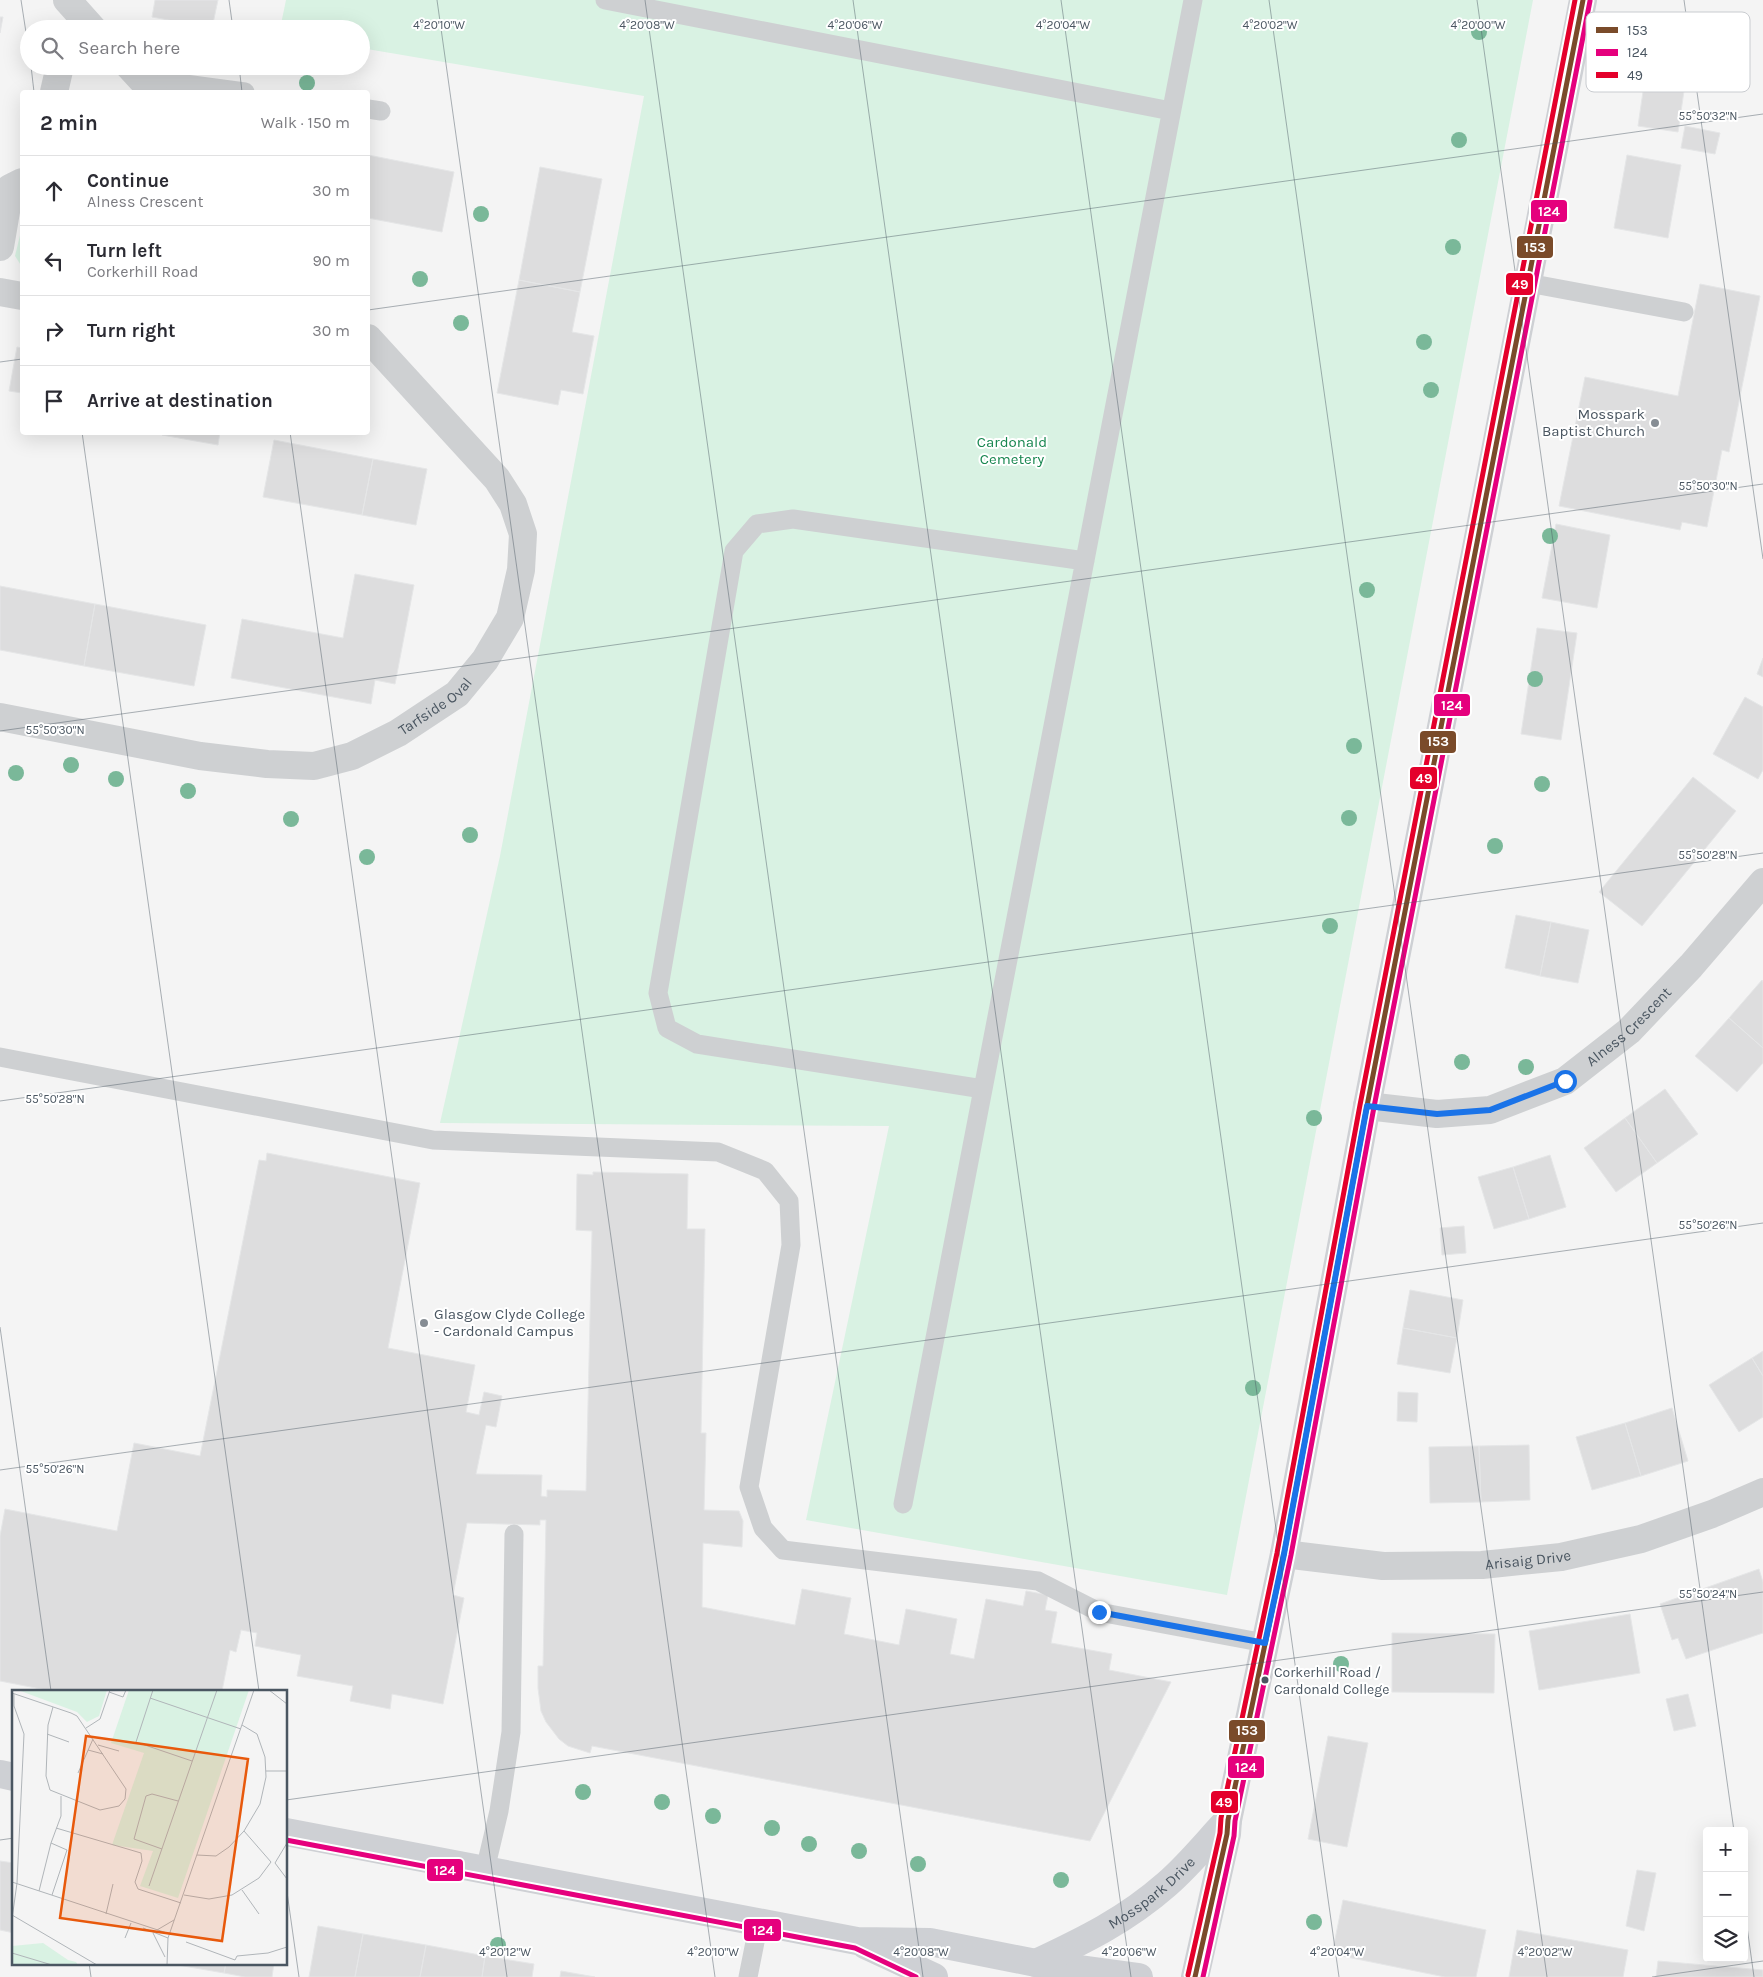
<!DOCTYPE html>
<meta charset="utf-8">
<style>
:root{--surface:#fff;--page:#f7f7f7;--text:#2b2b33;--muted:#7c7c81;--line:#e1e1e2}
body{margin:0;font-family:Karla,sans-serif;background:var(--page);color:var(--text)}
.controls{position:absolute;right:15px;bottom:15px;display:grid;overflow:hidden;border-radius:5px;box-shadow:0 5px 20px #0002}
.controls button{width:45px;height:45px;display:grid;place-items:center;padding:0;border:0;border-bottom:1px solid var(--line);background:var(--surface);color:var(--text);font:25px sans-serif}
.stop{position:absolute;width:15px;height:15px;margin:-11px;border:4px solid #1a73e8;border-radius:50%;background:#fff}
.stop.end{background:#1a73e8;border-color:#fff;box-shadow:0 1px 5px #0008}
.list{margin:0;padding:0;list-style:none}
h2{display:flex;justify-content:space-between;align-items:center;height:65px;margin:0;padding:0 20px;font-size:21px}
h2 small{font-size:16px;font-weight:400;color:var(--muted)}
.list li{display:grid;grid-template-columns:32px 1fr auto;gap:15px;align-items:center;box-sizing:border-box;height:70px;padding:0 20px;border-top:1px solid var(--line)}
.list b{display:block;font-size:19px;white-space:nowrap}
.list p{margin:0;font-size:16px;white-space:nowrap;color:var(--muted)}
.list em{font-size:16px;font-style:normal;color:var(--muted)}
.icon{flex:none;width:28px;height:28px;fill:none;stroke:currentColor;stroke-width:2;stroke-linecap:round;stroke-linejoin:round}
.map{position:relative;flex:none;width:1763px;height:1977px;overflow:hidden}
.search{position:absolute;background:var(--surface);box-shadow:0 5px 20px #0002;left:20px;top:20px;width:350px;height:55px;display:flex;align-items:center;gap:12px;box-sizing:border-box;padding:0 18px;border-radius:28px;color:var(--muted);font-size:19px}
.panel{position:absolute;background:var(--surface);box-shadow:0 5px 20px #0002;left:20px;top:90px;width:350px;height:345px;border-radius:5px}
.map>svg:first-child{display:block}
.green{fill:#d9f2e3}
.building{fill:#ddddde;stroke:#e5e6e7}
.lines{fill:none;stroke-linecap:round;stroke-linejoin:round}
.lane{stroke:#ced0d2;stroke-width:19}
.street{stroke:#ced0d2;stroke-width:28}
.secondary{stroke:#ced0d4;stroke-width:28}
.bus-1-casing{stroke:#fff;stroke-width:9}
.bus-2-casing{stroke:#fff;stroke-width:9}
.bus-3-casing{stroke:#fff;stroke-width:9}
.bus-1{stroke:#7a4b2a;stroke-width:5}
.bus-2{stroke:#e5007d;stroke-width:5}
.bus-3{stroke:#e4002b;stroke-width:5}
.tree{fill:#7ab899}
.route{stroke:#1a73e8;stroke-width:6}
.ticks{fill:none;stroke:#4a5661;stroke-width:1;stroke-opacity:0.45}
.poi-dot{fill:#868d94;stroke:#fff;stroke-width:2}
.bus-dot{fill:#4a5661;stroke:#fff;stroke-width:2}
.labels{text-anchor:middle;stroke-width:4;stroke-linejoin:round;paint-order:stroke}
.bus-label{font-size:14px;fill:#4a5661;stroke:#fff;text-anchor:start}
.poi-label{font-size:15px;fill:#4a5661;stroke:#fff;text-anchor:end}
.park-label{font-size:15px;fill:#17864f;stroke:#fff}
.street-label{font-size:15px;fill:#4a5661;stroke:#fff}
.inset-road{fill:none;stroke:#b0b5b9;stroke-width:1}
.view{fill:#e8590c;fill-opacity:0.15;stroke:#e8590c;stroke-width:2.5}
.inset-edge{fill:none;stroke:#4a5661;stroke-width:2.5}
.key{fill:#fff;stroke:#c9ccd0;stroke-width:1}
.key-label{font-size:14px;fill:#4a5661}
.ticks-label{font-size:12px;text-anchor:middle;fill:#4a5661;stroke:#fff;stroke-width:4;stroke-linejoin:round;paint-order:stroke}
.line-badge{stroke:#fff;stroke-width:2}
.badge-label{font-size:14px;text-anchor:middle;font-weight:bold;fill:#fff}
</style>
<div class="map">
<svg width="1763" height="1977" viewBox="0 0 1763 1977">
<rect width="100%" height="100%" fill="#f4f4f4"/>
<path class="green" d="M 286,0 L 1533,0 L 1227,1595 L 806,1520 L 889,1126 L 440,1123 L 500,856 L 644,96 L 361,48 L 361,29 L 280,29 Z
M 22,227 L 22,267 L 15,256 Z"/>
<path class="building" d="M 155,0 L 218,0 L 212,28 L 152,17 Z
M 0,17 L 3,17 L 0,33 Z
M 1653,23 L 1693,29 L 1678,132 L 1638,126 Z
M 1685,126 L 1720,133 L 1715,154 L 1681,148 Z
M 368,155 L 454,172 L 442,232 L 368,218 Z
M 1627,155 L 1681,165 L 1668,238 L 1614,228 Z
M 540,167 L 602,179 L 580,292 L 519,280 Z
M 519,280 L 580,292 L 572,332 L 594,336 L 583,394 L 561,390 L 558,405 L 497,393 Z
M 1700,284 L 1760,296 L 1729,452 L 1722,450 L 1707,527 L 1682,522 L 1680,530 L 1559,506 L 1585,377 L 1678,396 Z
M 17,347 L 22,348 L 22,393 L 9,391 Z
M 163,432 L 220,432 L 218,445 L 162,435 Z
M 274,440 L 373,459 L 362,515 L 263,497 Z
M 373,459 L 427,469 L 416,525 L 362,515 Z
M 1556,524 L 1610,535 L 1597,608 L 1542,598 Z
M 355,574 L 414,585 L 395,684 L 375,680 L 371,704 L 231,678 L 242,619 L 343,638 Z
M 0,586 L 95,604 L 84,666 L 0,650 Z
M 95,604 L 206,625 L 194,686 L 84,666 Z
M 1537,628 L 1577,633 L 1561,740 L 1521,734 Z
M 1763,658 L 1763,677 L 1757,674 Z
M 1745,697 L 1763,707 L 1763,770 L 1758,779 L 1713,754 Z
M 1693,777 L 1736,811 L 1642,926 L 1599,892 Z
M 1516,915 L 1551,922 L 1540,976 L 1505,968 Z
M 1551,922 L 1589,930 L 1578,983 L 1540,976 Z
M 1762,980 L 1763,982 L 1763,1048 L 1729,1018 Z
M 1729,1018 L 1763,1048 L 1763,1063 L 1737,1092 L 1695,1056 Z
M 1665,1089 L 1698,1134 L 1657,1163 L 1625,1118 Z
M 1625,1118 L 1657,1163 L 1616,1192 L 1584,1148 Z
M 267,1153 L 420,1183 L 388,1348 L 475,1365 L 466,1412 L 479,1415 L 484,1392 L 502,1396 L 496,1427 L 486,1425 L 476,1474 L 542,1475 L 541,1496 L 547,1497 L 547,1490 L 586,1491 L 592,1231 L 576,1230 L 577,1174 L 593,1175 L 593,1172 L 688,1174 L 687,1229 L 705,1229 L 701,1433 L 706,1433 L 704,1510 L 739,1511 L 743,1521 L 742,1547 L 703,1543 L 702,1607 L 795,1625 L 802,1589 L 851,1598 L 844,1634 L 899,1645 L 906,1609 L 957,1619 L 950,1654 L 974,1659 L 986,1599 L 1023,1606 L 1026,1591 L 1048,1595 L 1045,1610 L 1057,1612 L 1051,1643 L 1112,1654 L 1109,1670 L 1171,1682 L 1090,1841 L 592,1746 L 590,1753 L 568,1746 L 559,1739 L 546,1722 L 541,1711 L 538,1688 L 538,1666 L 543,1666 L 546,1520 L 540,1520 L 540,1525 L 467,1523 L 453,1595 L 464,1598 L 443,1704 L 392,1694 L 390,1709 L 350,1701 L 353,1686 L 297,1676 L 301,1655 L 255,1646 L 257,1633 L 241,1630 L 236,1652 L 230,1650 L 222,1691 L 51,1691 L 0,1681 L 0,1536 L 5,1509 L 117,1531 L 134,1443 L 200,1456 L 259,1160 L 266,1161 Z
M 1550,1155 L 1566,1207 L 1529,1219 L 1513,1167 Z
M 1513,1167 L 1529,1219 L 1494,1229 L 1478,1177 Z
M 1464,1226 L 1466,1253 L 1442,1255 L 1440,1228 Z
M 1410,1290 L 1463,1300 L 1457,1338 L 1403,1328 Z
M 1403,1328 L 1457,1338 L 1450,1373 L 1397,1364 Z
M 1763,1351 L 1763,1376 L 1752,1358 Z
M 1752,1358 L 1763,1376 L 1763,1417 L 1739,1432 L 1709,1385 Z
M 1398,1392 L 1418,1393 L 1417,1422 L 1397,1421 Z
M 1672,1408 L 1688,1461 L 1641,1476 L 1625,1423 Z
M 1625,1423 L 1641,1476 L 1592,1490 L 1576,1437 Z
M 1529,1445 L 1530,1500 L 1481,1502 L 1479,1446 Z
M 1479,1446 L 1481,1502 L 1430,1503 L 1429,1447 Z
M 1759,1569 L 1763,1582 L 1763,1633 L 1686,1659 L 1678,1638 L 1672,1640 L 1660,1604 Z
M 1630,1614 L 1640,1673 L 1539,1690 L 1529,1631 Z
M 1392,1633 L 1495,1634 L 1494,1693 L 1392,1692 Z
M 1688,1694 L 1696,1726 L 1674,1731 L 1666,1699 Z
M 1328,1736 L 1368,1743 L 1347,1847 L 1308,1839 Z
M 0,1861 L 14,1863 L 14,1933 L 0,1930 Z
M 1637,1870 L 1656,1873 L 1644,1931 L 1626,1926 Z
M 1343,1900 L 1486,1930 L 1476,1977 L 1445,1977 L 1332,1954 Z
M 318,1926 L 363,1934 L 355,1977 L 309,1977 Z
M 1517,1930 L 1628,1950 L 1623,1977 L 1509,1977 Z
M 363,1934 L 426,1945 L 420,1977 L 355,1977 Z
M 426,1945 L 485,1956 L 482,1977 L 420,1977 Z
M 485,1956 L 534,1964 L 532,1977 L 482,1977 Z
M 1658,1961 L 1763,1970 L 1763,1977 L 1656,1977 Z
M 178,1963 L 226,1963 L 224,1973 L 178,1965 Z
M 226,1963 L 274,1963 L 272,1977 L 245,1977 L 224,1973 Z
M 561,1971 L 595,1977 L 560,1977 Z"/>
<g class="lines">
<path class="lane" d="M 605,0 L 1171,111
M 140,78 L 245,92
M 368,109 L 381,111
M 1528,283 L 1684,312
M 0,1057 L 433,1140 L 718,1152 L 765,1171 L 789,1201 L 791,1245 L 749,1487 L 763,1528 L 783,1550 L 1038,1581 L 1099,1612 L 1265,1643
M 983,1089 L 697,1044 L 667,1028 L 658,993 L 734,551 L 757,524 L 793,519 L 1085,561
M 903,1504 L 1193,0
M 485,1870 L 499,1811 L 511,1732 L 514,1534
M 748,1977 L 759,1922"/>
<g class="street">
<path d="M 67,0 L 93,29"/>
<path d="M 129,66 L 153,92"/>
<path d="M 54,92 L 60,66"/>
<path d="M 0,247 L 10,188 L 22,182"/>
<path d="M 0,292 L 22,296"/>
<path id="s1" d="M 0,717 L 200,756 L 267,764 L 314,766 L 352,756 L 398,733 L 457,694 L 485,660 L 510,618 L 521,570 L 523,534 L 513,504 L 497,479 L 368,338"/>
<path id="s2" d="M 1367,1106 L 1437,1114 L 1490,1110 L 1565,1081 L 1629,1031 L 1691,966 L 1763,882"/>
<path id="s3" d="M 1284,1554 L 1383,1566 L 1482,1565 L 1561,1557 L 1641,1539 L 1712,1514 L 1763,1492"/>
</g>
<g class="secondary">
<path d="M 0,1774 L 14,1777"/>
<path d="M 286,1832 L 857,1941 L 930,1942 L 1036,1963 L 1139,1977"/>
<path d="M 865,1945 L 934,1977"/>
<path id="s4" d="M 1036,1963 C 1085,1940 1126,1920 1167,1884 C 1189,1865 1208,1841 1228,1820"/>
<path d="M 1195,1977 L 1227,1834 L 1228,1820 L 1284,1554 L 1367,1106 L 1583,0"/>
</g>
<g class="bus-1-casing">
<path id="bus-1" d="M 1195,1977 L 1227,1834 L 1228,1820 L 1284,1554 L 1367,1106 L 1583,0"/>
</g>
<g class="bus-2-casing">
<path id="bus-2" d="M 286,1840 L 855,1948 L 916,1977
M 1203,1977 L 1234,1836 L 1235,1821 L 1291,1555 L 1374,1107 L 1590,1"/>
</g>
<g class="bus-3-casing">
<path id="bus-3" d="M 1188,1975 L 1220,1833 L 1221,1818 L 1277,1553 L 1360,1105 L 1575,0"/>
</g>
<use href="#bus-1" class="bus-1"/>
<use href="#bus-2" class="bus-2"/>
<use href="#bus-3" class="bus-3"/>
</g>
<g class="tree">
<circle cx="1479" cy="32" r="8"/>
<circle cx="307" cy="83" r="8"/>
<circle cx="1459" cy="140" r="8"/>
<circle cx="481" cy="214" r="8"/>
<circle cx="1453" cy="247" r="8"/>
<circle cx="420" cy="279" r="8"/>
<circle cx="461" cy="323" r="8"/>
<circle cx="1424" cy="342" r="8"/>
<circle cx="1431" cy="390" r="8"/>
<circle cx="1550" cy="536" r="8"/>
<circle cx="1367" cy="590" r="8"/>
<circle cx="1535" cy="679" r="8"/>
<circle cx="1354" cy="746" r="8"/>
<circle cx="71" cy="765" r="8"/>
<circle cx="16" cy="773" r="8"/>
<circle cx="116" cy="779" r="8"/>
<circle cx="1542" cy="784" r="8"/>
<circle cx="188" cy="791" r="8"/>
<circle cx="1349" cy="818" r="8"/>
<circle cx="291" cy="819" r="8"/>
<circle cx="470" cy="835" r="8"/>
<circle cx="1495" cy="846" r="8"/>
<circle cx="367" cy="857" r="8"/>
<circle cx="1330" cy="926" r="8"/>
<circle cx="1462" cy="1062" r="8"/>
<circle cx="1526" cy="1067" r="8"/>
<circle cx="1314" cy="1118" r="8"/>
<circle cx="1253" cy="1388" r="8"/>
<circle cx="1341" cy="1664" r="8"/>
<circle cx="583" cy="1792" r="8"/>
<circle cx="662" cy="1802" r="8"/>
<circle cx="713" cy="1816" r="8"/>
<circle cx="772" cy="1828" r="8"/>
<circle cx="809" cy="1844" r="8"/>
<circle cx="859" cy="1851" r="8"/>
<circle cx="918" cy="1864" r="8"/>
<circle cx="1061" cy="1880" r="8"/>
<circle cx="1314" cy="1922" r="8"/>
<circle cx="498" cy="1945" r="8"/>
</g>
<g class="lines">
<path class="route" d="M 1099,1612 L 1265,1643 L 1284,1554 L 1367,1106 L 1437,1114 L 1490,1110 L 1565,1081"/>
</g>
<path class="ticks" d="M 21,0 L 29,52M 229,0 L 233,29M 437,0 L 715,1977M 645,0 L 923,1977M 853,0 L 1131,1977M 1061,0 L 1339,1977M 1269,0 L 1547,1977M 1477,0 L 1734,1831M 1684,0 L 1763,559M 31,66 L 34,92M 239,66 L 242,92M 368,310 L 1763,114M 0,362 L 22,359M 82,432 L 259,1691M 290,432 L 507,1977M 0,731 L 1763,484M 0,1101 L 1763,853M 0,1327 L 51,1691M 0,1470 L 1763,1223M 286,1800 L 1763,1592M 0,1840 L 14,1838M 286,1885 L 299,1977M 1744,1905 L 1754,1977M 89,1963 L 91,1977M 1652,1977 L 1763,1961"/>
<g class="poi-dot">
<circle cx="1655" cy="423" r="5"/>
<circle cx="424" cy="1323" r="5"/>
</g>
<circle class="bus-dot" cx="1265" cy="1680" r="4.5"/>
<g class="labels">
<g class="bus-label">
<text x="1274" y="1677">Corkerhill Road /<tspan x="1274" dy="17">Cardonald College</tspan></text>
</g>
<g class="poi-label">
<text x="1645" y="419">Mosspark<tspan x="1645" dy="17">Baptist Church</tspan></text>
<text x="434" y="1319" text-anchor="start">Glasgow Clyde College<tspan x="434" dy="17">- Cardonald Campus</tspan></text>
</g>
<g class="park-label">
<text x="1012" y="447">Cardonald<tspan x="1012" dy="17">Cemetery</tspan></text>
</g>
<g class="street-label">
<text dy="5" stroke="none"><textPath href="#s1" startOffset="455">Tarfside Oval</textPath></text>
<text dy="5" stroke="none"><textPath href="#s2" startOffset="288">Alness Crescent</textPath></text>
<text dy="5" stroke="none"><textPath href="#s3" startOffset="245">Arisaig Drive</textPath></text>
<text dy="5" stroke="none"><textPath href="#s4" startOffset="136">Mosspark Drive</textPath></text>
</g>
</g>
<g transform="translate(12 1690)">
<rect width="275" height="275" fill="#f4f4f4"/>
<path d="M 6,0 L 95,0 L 87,26 L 75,32 L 65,22 ZM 117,0 L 237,0 L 166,208 L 128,196 L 141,161 L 100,155 L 132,63 L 99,53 ZM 31,253 L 56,270 L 64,272 L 66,275 L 0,275 L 0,256 Z" fill="#d9f2e3"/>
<path class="inset-road" d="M 141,0 L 124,52 L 180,71M 257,0 L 275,14M 97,2 L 111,7 L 114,0M 0,3 L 59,23 L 65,26 L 114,99 L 113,109 L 107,116 L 88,120 L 38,100 L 34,86 L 36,35 L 41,17M 138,8 L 229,39M 74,38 L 88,29 L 98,0M 35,44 L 57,52M 86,55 L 107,61M 76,60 L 91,64M 254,81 L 275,81M 66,83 L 81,49M 44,138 L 129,163 L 130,171 L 123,192 L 126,199 L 169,213M 232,141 L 259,172M 150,159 L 122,149 L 134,106 L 140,104 L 166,111M 185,165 L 204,166 L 217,157 L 232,141 L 248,114 L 254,87 L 253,67 L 245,44 L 230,35M 263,173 L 275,153M 263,173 L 275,189M 0,192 L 158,244M 137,196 L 205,0M 230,200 L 247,224M 27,201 L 39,153M 40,205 L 55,160 L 39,153 L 49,126 L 49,106M 172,205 L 197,209 L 220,205 L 247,188 L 259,172M 94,224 L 101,194M 0,225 L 85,275M 0,229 L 5,193 L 12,44 L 2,16 L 2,4M 131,238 L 156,248M 145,240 L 162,230M 141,243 L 153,267M 113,248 L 119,233M 174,252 L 223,270M 0,263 L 40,275M 223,270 L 225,266 L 256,263 L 275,257M 155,275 L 156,248 L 242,0"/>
<path class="view" d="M 74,46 L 236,69 L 210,251 L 48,228 Z"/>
<rect width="275" height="275" class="inset-edge"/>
</g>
<rect x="1586" y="12" width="164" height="80" rx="8" class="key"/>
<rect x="1596" y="27" width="22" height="6" fill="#7a4b2a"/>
<rect x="1596" y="49" width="22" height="7" fill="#e5007d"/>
<rect x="1596" y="72" width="22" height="6" fill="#e4002b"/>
<g class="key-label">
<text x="1627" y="35">153</text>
<text x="1627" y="57">124</text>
<text x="1627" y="80">49</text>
</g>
<g class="ticks-label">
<text x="439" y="29">4°20'10"W</text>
<text x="647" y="29">4°20'08"W</text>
<text x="855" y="29">4°20'06"W</text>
<text x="1063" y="29">4°20'04"W</text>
<text x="1270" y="29">4°20'02"W</text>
<text x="1478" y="29">4°20'00"W</text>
<text x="1708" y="120">55°50'32"N</text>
<text x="1708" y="490">55°50'30"N</text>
<text x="55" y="734">55°50'30"N</text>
<text x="1708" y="859">55°50'28"N</text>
<text x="55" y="1103">55°50'28"N</text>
<text x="1708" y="1229">55°50'26"N</text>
<text x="55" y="1473">55°50'26"N</text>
<text x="1708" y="1598">55°50'24"N</text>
<text x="505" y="1956">4°20'12"W</text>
<text x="713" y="1956">4°20'10"W</text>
<text x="921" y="1956">4°20'08"W</text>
<text x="1129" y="1956">4°20'06"W</text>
<text x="1337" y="1956">4°20'04"W</text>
<text x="1545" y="1956">4°20'02"W</text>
</g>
<g class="line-badge">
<rect x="1530" y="199" width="38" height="24" rx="5" fill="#e5007d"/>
<rect x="1516" y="235" width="38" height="24" rx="5" fill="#7a4b2a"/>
<rect x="1505" y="272" width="29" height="24" rx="5" fill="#e4002b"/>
<rect x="1433" y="693" width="38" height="24" rx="5" fill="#e5007d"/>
<rect x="1419" y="730" width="38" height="24" rx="5" fill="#7a4b2a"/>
<rect x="1409" y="766" width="29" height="24" rx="5" fill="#e4002b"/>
<rect x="1228" y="1719" width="38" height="24" rx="5" fill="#7a4b2a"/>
<rect x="1227" y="1755" width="38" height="24" rx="5" fill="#e5007d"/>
<rect x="1210" y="1790" width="29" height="24" rx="5" fill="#e4002b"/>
<rect x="426" y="1858" width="38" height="24" rx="5" fill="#e5007d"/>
<rect x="743" y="1918" width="39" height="24" rx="5" fill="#e5007d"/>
</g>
<g class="badge-label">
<text x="1549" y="216">124</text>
<text x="1535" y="252">153</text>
<text x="1520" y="289">49</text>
<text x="1452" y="710">124</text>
<text x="1438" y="746">153</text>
<text x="1424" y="783">49</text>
<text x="1247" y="1735">153</text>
<text x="1246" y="1772">124</text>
<text x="1224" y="1807">49</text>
<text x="445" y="1875">124</text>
<text x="763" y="1935">124</text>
</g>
</svg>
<div class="controls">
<button>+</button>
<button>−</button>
<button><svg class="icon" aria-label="layers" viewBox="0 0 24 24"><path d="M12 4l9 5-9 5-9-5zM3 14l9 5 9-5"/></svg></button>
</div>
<div class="stop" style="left:1565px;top:1081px"></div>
<div class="stop end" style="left:1099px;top:1612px"></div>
<div class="search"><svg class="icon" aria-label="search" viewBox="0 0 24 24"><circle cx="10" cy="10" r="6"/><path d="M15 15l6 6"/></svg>Search here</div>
<section class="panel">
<h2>2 min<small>Walk · 150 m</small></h2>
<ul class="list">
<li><svg class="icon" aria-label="ahead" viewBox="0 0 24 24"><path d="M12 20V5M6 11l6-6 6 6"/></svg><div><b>Continue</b><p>Alness Crescent</p></div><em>30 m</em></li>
<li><svg class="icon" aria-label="left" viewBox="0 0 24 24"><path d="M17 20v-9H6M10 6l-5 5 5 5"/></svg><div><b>Turn left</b><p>Corkerhill Road</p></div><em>90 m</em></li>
<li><svg class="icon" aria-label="right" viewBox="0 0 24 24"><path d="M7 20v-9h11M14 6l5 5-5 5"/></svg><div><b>Turn right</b></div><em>30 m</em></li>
<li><svg class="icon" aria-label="arrive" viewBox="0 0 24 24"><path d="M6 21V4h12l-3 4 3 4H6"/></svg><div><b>Arrive at destination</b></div></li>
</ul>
</section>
</div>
